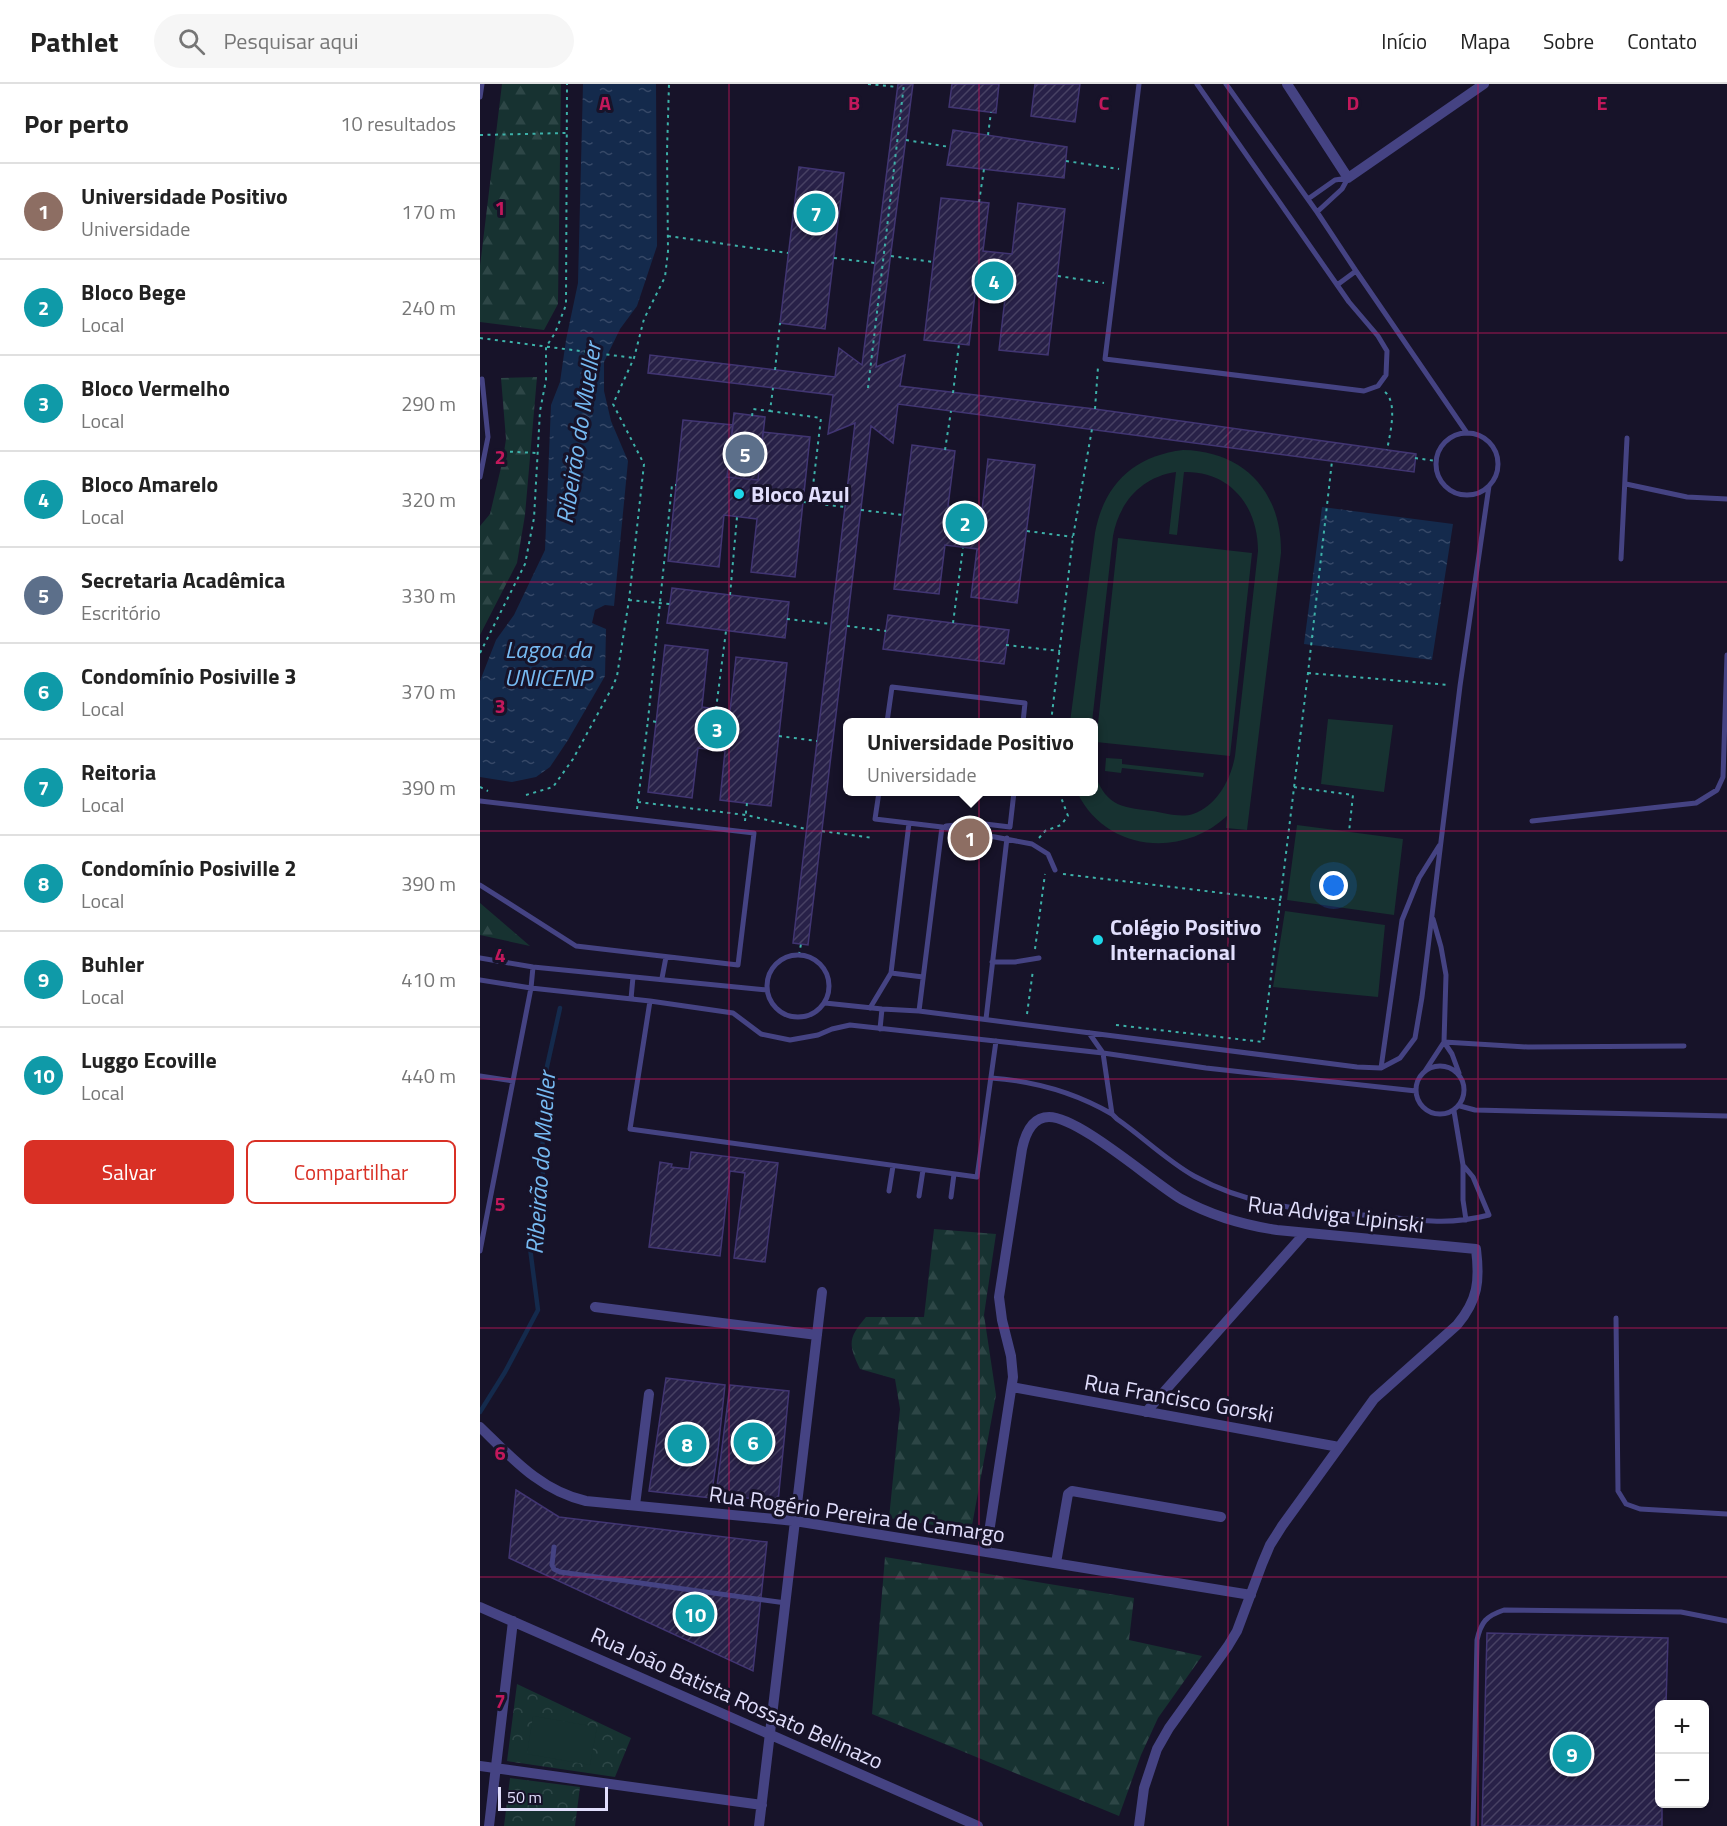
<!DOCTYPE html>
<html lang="pt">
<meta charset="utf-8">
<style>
:root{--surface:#fff;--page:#f6f6f6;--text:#222;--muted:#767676;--line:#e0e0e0;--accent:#d93025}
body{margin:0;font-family:"Titillium Web",sans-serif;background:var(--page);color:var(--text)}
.controls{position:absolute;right:18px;bottom:18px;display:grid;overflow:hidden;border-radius:9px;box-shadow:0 2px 4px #0004}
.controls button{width:54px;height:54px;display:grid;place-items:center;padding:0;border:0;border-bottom:2px solid var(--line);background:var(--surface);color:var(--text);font:30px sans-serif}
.scale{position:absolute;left:18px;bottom:15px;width:110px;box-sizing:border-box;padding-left:6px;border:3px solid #e1defc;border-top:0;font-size:16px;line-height:21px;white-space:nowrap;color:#e1defc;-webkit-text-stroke:4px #171329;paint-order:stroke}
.you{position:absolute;left:854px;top:802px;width:21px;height:21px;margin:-15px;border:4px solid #fff;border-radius:50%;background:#1a73e8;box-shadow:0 0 0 9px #1a73e833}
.badge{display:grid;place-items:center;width:39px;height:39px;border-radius:50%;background:var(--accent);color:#fff;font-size:20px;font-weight:700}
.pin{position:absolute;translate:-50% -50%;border:3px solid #fff;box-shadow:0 2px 6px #0006}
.popup{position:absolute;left:363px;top:634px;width:255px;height:78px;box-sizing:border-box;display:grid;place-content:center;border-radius:9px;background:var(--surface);filter:drop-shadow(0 2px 4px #0005);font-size:20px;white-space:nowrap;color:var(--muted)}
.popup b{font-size:22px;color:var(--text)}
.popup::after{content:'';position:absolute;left:50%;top:100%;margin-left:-12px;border:12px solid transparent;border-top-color:var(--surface)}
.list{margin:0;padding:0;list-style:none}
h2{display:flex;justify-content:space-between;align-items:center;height:78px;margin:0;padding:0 24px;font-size:26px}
h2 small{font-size:20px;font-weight:400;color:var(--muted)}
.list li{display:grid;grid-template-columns:39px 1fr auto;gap:18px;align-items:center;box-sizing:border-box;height:96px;padding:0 24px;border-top:2px solid var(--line)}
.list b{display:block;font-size:22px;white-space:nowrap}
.list p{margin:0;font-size:20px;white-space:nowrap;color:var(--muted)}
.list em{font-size:20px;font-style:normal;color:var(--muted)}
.actions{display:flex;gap:12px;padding:18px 24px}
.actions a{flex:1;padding:14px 0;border:2px solid var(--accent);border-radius:9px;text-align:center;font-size:21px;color:var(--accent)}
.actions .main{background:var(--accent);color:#fff}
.icon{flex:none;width:33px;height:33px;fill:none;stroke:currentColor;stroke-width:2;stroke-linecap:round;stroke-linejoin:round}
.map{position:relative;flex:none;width:1247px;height:1742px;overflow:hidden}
header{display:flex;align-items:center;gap:36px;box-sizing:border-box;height:84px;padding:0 30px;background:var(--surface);border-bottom:2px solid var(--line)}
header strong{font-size:28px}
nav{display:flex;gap:33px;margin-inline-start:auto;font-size:21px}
.search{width:420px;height:54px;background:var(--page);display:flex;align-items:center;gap:15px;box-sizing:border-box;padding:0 21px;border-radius:33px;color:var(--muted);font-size:22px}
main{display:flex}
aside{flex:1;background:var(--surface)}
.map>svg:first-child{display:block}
.forest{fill:url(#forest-firs)}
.park{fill:url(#park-crowns)}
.pitch{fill:#173231}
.water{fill:url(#water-ripples)}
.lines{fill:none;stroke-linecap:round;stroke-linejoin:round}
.stream{stroke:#142a4c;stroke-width:4.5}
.building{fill:url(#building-hatch);stroke:#413572;stroke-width:1.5}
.path{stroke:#3db1a9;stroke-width:2;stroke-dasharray:3 4.5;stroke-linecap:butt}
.service{stroke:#454383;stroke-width:5}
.minor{stroke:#454383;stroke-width:10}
.grid{fill:none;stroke:#c2185b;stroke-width:1.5;stroke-opacity:0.55}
.poi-dot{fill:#1dd8e9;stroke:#171329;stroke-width:2}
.labels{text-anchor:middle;stroke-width:6;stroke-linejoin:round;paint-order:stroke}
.poi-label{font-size:22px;font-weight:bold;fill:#e1defc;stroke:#171329;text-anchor:start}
.street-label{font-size:22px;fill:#e1defc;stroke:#171329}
.water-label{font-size:24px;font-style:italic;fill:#76baf2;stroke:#171329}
.grid-label{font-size:20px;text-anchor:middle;font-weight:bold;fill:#c2185b;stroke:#171329;stroke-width:6;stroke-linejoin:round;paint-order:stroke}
</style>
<header>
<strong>Pathlet</strong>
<div class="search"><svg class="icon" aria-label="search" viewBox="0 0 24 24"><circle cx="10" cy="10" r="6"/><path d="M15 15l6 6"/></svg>Pesquisar aqui</div>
<nav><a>Início</a><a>Mapa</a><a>Sobre</a><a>Contato</a></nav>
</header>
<main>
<aside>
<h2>Por perto<small>10 resultados</small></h2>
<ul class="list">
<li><span class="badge" style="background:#8d6e63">1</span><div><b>Universidade Positivo</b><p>Universidade</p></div><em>170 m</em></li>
<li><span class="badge" style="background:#0f9aa8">2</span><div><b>Bloco Bege</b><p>Local</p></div><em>240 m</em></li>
<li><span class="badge" style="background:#0f9aa8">3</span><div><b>Bloco Vermelho</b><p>Local</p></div><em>290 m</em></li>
<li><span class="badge" style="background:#0f9aa8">4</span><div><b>Bloco Amarelo</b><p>Local</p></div><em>320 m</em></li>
<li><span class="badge" style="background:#5c6f8a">5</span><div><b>Secretaria Acadêmica</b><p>Escritório</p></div><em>330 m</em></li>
<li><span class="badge" style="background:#0f9aa8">6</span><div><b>Condomínio Posiville 3</b><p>Local</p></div><em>370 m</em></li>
<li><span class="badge" style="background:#0f9aa8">7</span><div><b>Reitoria</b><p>Local</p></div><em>390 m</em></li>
<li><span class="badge" style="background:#0f9aa8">8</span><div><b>Condomínio Posiville 2</b><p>Local</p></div><em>390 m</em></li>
<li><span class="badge" style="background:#0f9aa8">9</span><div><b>Buhler</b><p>Local</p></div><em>410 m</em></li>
<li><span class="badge" style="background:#0f9aa8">10</span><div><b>Luggo Ecoville</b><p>Local</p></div><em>440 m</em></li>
</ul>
<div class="actions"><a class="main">Salvar</a><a>Compartilhar</a></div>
</aside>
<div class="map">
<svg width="1247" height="1742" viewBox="0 0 1247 1742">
<defs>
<pattern id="forest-firs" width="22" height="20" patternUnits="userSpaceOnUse" patternTransform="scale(1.5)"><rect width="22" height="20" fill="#173231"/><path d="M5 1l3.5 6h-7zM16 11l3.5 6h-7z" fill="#2d4646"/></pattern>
<pattern id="park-crowns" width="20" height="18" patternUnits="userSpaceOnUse" patternTransform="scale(1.5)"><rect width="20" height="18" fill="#173231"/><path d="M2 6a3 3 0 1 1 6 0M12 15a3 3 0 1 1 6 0" fill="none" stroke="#2d4646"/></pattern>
<pattern id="water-ripples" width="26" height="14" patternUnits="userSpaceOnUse" patternTransform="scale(1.5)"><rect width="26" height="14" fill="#142a4c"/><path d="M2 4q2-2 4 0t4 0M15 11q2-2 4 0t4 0" fill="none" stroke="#364867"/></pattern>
<pattern id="building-hatch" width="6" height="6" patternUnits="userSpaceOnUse" patternTransform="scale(1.5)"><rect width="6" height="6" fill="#282148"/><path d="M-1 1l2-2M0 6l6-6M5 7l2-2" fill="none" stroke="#474163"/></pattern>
</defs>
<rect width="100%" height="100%" fill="#171329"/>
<path class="forest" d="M 22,0 L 81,0 L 78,220 L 64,246 L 0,238 L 0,182 Z
M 57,293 L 45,431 L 37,479 L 0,551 L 0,442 L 10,430 L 23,375 L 26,355 L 21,294 Z
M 0,819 L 50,862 L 0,851 Z
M 454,1145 L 516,1150 L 504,1231 L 516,1311 L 491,1447 L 409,1434 L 420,1325 L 415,1295 L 380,1285 C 368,1260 368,1254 386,1233 L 444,1233 Z
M 405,1473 L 654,1514 L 649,1556 L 722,1572 L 678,1634 L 661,1671 L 639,1732 L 392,1630 Z"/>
<path class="park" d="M 37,1600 L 151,1654 L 135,1693 L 27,1677 Z
M 30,1694 L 100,1703 L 95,1742 L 24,1742 Z"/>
<path class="pitch" d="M 703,366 C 764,367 802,408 801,469 L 767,746 L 746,744 L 747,732 C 701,775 625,767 597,708 L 613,708 L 613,685 C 625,721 638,723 672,727 C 684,729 701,734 713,730 C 737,722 751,695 755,672 L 778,467 C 778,423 751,387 704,388 L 697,451 L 689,450 L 696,388 C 661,393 639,419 633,452 L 612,638 L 590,638 L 615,449 C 624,400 654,372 703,366 Z
M 638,454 L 772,469 L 750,672 L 616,658 Z
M 848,635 L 913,641 L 904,708 L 841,700 Z
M 626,674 L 642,675 L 642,680 L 724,689 L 723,693 L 642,684 L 641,689 L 625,687 Z
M 817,741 L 923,755 L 914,831 L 807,816 Z
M 805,827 L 905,841 L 898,913 L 793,903 Z
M 53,1632 L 117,1643 L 110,1681 L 47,1670 Z"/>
<path class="water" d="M 103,0 L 176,0 L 177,162 L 157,222 L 140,245 L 124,278 L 124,307 L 131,337 L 148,377 L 134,522 L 125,521 L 115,526 L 112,539 L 126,545 L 125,592 L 88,656 L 70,683 L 56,693 L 32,698 L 0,693 L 0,597 L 16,556 L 34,531 L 65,466 L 71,321 L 80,298 L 86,256 L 98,199 Z
M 842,423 L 973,440 L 952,576 L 824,560 Z"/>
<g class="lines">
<path class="stream" d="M 0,1328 L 25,1288 L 58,1226 L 49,1156 L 63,1101 L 62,1005 L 80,924"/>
</g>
<path class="building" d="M 418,0 L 433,0 L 396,283 L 425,271 L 420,302 L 615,325 L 936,370 L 934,388 L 418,320 L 413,359 L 391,342 L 328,861 L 313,859 L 375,339 L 348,350 L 353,311 L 168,289 L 170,271 L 355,293 L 359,264 L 382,281 Z
M 472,0 L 519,0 L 516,29 L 469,23 Z
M 555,0 L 600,0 L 595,38 L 551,32 Z
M 473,46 L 587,63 L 584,94 L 467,81 Z
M 319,83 L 364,89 L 345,245 L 300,239 Z
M 461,114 L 509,119 L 503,167 L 532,170 L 538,119 L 585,125 L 568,271 L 519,266 L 526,206 L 496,202 L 489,261 L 444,256 Z
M 254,329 L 285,333 L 278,396 L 247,393 Z
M 203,336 L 253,341 L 247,393 L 278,396 L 283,348 L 330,353 L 315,493 L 271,488 L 277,435 L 244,431 L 239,483 L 188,477 Z
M 432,361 L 475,367 L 468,422 L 502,426 L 508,375 L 555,381 L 537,519 L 491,513 L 497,465 L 465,461 L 459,510 L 414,505 Z
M 192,504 L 309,518 L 305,554 L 187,539 Z
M 408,531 L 529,546 L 524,580 L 403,565 Z
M 185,561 L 228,566 L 222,623 L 250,627 L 256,573 L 307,579 L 291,722 L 240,716 L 245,667 L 218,664 L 212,714 L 168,708 Z
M 211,1068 L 298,1079 L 285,1178 L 254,1174 L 265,1089 L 250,1087 L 240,1172 L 169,1163 L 180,1078 L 192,1080 L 191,1083 L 209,1085 Z
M 186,1294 L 245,1301 L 238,1366 L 231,1414 L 169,1407 Z
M 250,1301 L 309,1307 L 298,1418 L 236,1410 Z
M 36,1406 L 79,1433 L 287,1458 L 273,1587 L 29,1474 Z
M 1007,1549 L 1188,1554 L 1186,1620 L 1180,1620 L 1180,1720 L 1182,1720 L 1182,1742 L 1002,1742 Z"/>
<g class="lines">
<path class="path" d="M 388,0 L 417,3
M 0,51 L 86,49
M 508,51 L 511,28
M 426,56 L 470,63
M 586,77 L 639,85
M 499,118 L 504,85
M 188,152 L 308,169
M 411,172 L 453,178
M 354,174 L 395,179
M 578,192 L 624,199
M 0,254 L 154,274
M 295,286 L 300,239
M 388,304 L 424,0
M 905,308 C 918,319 910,350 907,366
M 473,309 L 479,260
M 615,325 L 618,283
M 290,327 L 341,334 L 331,419
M 272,332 L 273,325 L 290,327 L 293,304
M 465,366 L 471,327
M 15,367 L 58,369
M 935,374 L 956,377
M 323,418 L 365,423
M 381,426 L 423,431
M 547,447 L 593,453
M 250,511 L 257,433
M 149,516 L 190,520
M 307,535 L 351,540
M 473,539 L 483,464
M 367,542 L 406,547
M 526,561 L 580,567
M 0,569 L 45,480 L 54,434 L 60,327 L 66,296 L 66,263 L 75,249 L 86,221 L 87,0
M 828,589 L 969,601
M 236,625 L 246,547
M 176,638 L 168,636 L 192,401 L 196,401
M 571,638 L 593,453 L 612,345
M 299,652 L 337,657
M 0,703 L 8,707
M 814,703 L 873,711 L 869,748
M 46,711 L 73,703 L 93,675 L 133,602 L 137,592 L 149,516 L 164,380 L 133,320 L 154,274 L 164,235 L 185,193 L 188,167 L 187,67 L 189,0
M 158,718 L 266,731 L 326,745
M 157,725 L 168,636
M 265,737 L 267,719
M 342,747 L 393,754
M 559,754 L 565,747 L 581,741 L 588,732 L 579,708
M 583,790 L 801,816
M 555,865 L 565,790
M 319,871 L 321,860
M 547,930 L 553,886
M 636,941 L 783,958 L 828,589 L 852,377"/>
<path class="service" d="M 659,0 L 625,275 L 884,307 L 898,302 L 906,291 L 907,267 L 898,252 L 869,218 L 717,0
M 746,0 L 837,128 L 876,187 L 987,349
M 0,13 L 2,0
M 828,115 L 855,96 L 868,94
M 837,128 L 862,105 L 868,94
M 857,201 L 876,187
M956 380a31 31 0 1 1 62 0a31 31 0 1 1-62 0Z
M 0,393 L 8,353 L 2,295
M 1146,400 L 1207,413 L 1247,415
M 1141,475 L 1147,354
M 407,638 L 412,603 L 545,619 L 543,638
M 399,708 L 395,735 L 462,743 L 552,760 L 568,770 L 575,786
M 0,717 L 274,749 L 258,881 L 96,862 L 0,801
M 1052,737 L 1216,719 L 1237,706 L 1243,693 L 1247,571
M 466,742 L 497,739 L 530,743 L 534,708
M287 902a31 31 0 1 1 62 0a31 31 0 1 1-62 0Z
M 0,874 L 53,883 L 287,906
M 512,878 L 535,878 L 559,874
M 411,889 L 443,893
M 182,894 L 186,873
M 0,896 L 51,904 L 170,917
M 151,915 L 153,893
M 345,919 L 402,925 L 439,927 L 877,983 L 901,984 L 920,974 L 935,954 L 942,913 L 980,602 L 1009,402
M 390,924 L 411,889 L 429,739
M 439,927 L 462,743
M 506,935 L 527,754
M 400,945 L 402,925
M 609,949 L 623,969 L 726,984 L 936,1007
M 516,957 L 497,1093 L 150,1045 L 170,917 L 253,929 L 281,950 L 310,956 L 338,951 L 352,945 L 370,941 L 623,969 L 632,1030 L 637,1035 C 663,1053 686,1076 714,1092 C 772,1124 831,1127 896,1132 C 939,1136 966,1142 1009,1131 L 993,1093 L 983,1081
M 964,958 L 1048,963 L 1204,962
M 964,958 L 972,970 L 979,989
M936 1006a24 24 0 1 1 48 0a24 24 0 1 1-48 0Z
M 901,984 L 922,836 L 939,794 L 959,762
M 945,987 L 964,958 L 966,891 L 961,863 L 953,835
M 0,992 L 33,997
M 511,994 C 555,997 594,1008 632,1030
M 980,1022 L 995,1026 L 1247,1032
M 974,1027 L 983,1081 L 983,1116 L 986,1136
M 409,1107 L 413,1082
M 439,1112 L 443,1086
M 471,1113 L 474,1090
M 0,1167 L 51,904 L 53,883
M 1136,1234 L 1138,1407 L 1146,1420 L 1160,1425 L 1247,1430
M 74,1463 L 72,1481 L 74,1485 L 80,1488 L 306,1519
M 993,1742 L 997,1556 C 1001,1538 1006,1532 1024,1526 L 1201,1528 L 1247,1537"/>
<path class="minor" d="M 807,0 L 868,94 L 1004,0
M 115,1223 L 337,1251
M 532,1303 L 859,1363
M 666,1328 L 825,1149
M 0,1343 C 32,1374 61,1407 106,1417 L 315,1437 L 771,1511
M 155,1421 L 169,1310
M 506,1468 L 533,1293 L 531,1272 L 522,1236 L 519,1213 L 542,1065 C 545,1051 552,1033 569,1033 C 599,1033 671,1097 701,1115 C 732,1132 763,1141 797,1146 L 996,1165 C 1000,1197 998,1216 977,1241 L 894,1315 L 802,1442 L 790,1461 L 782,1480 L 757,1547 L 748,1562 L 689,1644 L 677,1665 L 664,1704 L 659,1742
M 576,1479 L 588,1410 L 592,1407 L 741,1433
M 0,1523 L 498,1742
M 0,1682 L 282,1721
M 9,1742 L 33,1537
M 279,1742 L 342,1208"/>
</g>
<path class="grid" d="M 249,0 L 249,1742M 499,0 L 499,1742M 748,0 L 748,1742M 998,0 L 998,1742M 0,249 L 1247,249M 0,498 L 1247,498M 0,747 L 1247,747M 0,995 L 1247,995M 0,1244 L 1247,1244M 0,1493 L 1247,1493"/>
<g class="poi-dot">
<circle cx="259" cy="410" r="6"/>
<circle cx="618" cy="856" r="6"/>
</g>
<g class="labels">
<g class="poi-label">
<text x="271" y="418">Bloco Azul</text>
<text x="630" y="851">Colégio Positivo<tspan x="630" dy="25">Internacional</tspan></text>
</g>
<g class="street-label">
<text transform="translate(856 1130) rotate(7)" y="8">Rua Adviga Lipinski</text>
<text transform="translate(699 1314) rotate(10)" y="8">Rua Francisco Gorski</text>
<text transform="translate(377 1430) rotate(8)" y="8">Rua Rogério Pereira de Camargo</text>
<text transform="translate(257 1614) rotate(24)" y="8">Rua João Batista Rossato Belinazo</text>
</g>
<g class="water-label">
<text transform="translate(99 349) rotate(-81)" y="8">Ribeirão do Mueller</text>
<text x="68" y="574">Lagoa da<tspan x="68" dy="28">UNICENP</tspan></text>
<text transform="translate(61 1079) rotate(-86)" y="8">Ribeirão do Mueller</text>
</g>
</g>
<g class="grid-label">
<text x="125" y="26">A</text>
<text x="374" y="26">B</text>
<text x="624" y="26">C</text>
<text x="873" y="26">D</text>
<text x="1122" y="26">E</text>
<text x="20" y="131">1</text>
<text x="20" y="380">2</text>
<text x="20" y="629">3</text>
<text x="20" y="878">4</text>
<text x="20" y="1127">5</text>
<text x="20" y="1376">6</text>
<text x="20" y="1624">7</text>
</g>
</svg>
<div class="controls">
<button>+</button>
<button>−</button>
</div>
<div class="scale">50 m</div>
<div class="you"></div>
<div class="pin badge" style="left:490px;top:754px;background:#8d6e63">1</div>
<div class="popup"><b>Universidade Positivo</b>Universidade</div>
<div class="pin badge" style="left:485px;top:439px;background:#0f9aa8">2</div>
<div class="pin badge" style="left:237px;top:645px;background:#0f9aa8">3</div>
<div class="pin badge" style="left:514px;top:197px;background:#0f9aa8">4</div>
<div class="pin badge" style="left:265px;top:370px;background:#5c6f8a">5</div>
<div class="pin badge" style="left:273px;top:1358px;background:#0f9aa8">6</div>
<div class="pin badge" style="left:336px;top:129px;background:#0f9aa8">7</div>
<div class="pin badge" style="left:207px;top:1360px;background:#0f9aa8">8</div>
<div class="pin badge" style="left:1092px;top:1670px;background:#0f9aa8">9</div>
<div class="pin badge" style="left:215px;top:1530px;background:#0f9aa8">10</div>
</div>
</main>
